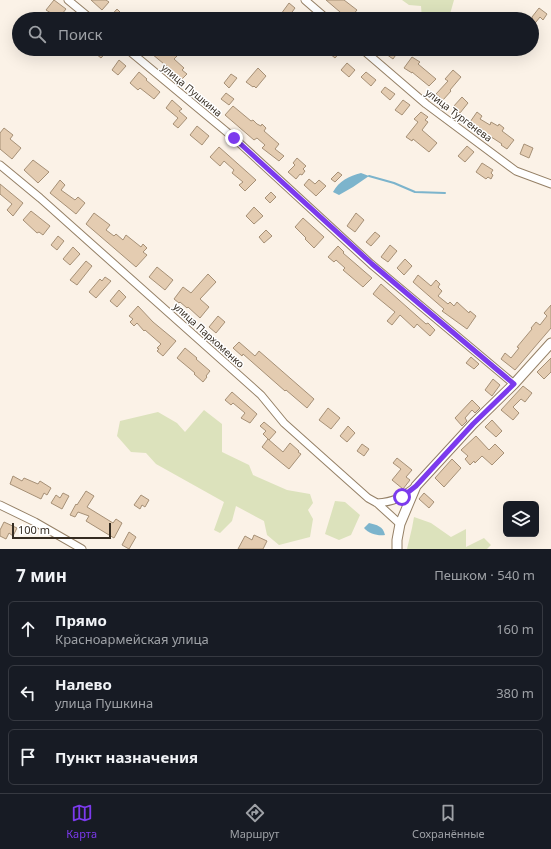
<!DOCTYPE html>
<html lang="ru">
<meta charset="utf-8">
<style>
:root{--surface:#171b24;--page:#20242c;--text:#f1f3f6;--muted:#9ea1a6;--line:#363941;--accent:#7c3aed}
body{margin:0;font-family:"Noto Sans",sans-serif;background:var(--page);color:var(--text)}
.controls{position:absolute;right:12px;bottom:12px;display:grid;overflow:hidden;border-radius:6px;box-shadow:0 4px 16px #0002}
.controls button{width:36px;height:36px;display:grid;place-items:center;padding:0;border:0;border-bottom:1px solid var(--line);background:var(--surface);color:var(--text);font:20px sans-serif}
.scale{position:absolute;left:12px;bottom:10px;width:99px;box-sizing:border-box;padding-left:4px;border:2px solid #352c21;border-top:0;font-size:11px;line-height:14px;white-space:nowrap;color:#352c21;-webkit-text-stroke:3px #fff;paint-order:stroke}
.stop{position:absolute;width:12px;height:12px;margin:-9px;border:3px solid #7c3aed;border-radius:50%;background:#fff}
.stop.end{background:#7c3aed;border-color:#fff;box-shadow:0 1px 4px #0008}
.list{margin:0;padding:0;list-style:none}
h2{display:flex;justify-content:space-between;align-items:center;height:52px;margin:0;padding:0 16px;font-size:17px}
h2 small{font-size:13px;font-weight:400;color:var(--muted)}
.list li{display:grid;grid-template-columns:26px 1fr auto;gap:12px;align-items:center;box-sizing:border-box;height:56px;margin:0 8px 8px;padding:0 8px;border:1px solid var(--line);border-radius:6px}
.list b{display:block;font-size:15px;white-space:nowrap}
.list p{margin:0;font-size:13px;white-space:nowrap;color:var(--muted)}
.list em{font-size:13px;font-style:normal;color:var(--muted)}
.icon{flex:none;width:22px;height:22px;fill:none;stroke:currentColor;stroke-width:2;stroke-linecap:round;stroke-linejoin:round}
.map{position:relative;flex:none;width:551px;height:549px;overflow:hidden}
.search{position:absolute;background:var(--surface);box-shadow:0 4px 16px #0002;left:12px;right:12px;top:12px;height:44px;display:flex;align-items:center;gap:10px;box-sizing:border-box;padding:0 14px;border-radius:22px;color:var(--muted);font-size:15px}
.sheet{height:244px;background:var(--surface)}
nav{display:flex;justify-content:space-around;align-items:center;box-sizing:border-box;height:56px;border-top:1px solid var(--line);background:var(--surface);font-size:11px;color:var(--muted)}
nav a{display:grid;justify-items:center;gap:2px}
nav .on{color:var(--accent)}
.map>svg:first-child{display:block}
.green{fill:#dce2bc}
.water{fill:#7cb4cc}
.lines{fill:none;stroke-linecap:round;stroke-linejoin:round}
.stream{stroke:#7cb4cc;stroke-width:2}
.building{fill:#e4ccb1;stroke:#a69076}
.minor-casing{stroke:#958066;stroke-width:9}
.tertiary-casing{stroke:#958066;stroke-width:11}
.minor{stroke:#fff;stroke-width:7}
.tertiary{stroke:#fff;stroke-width:9}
.route{stroke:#7c3aed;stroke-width:5}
.labels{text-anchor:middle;stroke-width:3;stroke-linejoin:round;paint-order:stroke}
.street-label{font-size:10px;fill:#352c21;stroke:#fff}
</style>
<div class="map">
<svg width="551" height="549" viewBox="0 0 551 549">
<rect width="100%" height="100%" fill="#fbf2e7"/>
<path class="green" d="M 402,0 L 454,0 L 450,14 L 444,19 L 422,19 L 421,6 L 409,5 Z
M 204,410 L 222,424 L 222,452 L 249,465 L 253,475 L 287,490 L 310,494 L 313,503 L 308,510 L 313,519 L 310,537 L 279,545 L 267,535 L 264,521 L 236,506 L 232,521 L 220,533 L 214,530 L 224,502 L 156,464 L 146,453 L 131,452 L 117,436 L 120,421 L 158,412 L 177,423 L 185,432 Z
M 335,501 L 345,502 L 360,515 L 351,535 L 339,540 L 325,534 Z
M 414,517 L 431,523 L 451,537 L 466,529 L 466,547 L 484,538 L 491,545 L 487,549 L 407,549 L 412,528 Z"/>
<path class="water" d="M 361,173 L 369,176 L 353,187 L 339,195 L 333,192 C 339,181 349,176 361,173 Z
M 369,523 C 377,525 383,526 385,535 C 378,536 369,534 364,528 Z"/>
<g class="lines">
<path class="stream" d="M 369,176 L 394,183 L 415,192 L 445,193"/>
</g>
<path class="building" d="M 54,0 L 66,9 L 58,19 L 56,19 L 53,17 L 54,15 L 46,10 Z
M 91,0 L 106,0 L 109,2 L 102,10 Z
M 326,0 L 344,0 L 357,10 L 352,16 L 349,14 L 347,18 Z
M 289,3 L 295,8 L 287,19 L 281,14 Z
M 539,8 L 547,14 L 543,20 L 540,17 L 532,27 L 532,17 Z
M 117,9 L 127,19 L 108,19 Z
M 90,49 L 109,49 L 101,58 Z
M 146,49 L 171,49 L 178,55 L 174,59 L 184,68 L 182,70 L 187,74 L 182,79 Z
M 333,49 L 343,49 L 335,58 L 329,53 Z
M 389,49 L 400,49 L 393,59 L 386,54 Z
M 412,57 L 420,62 L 418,64 L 436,79 L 429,86 L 412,72 L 412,73 L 404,68 Z
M 119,60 L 126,66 L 118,75 L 112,70 Z
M 347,63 L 355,70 L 349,77 L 341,70 Z
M 258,68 L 266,76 L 256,88 L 254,86 L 253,87 L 246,82 Z
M 453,70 L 461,77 L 450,90 L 451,91 L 443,100 L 436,94 L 448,81 L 445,79 Z
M 139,72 L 147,79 L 146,80 L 160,92 L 154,99 L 140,88 L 138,90 L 130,83 Z
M 366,72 L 376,80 L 371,86 L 361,77 Z
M 231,74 L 237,78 L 229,88 L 224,83 Z
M 385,87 L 395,94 L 390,100 L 381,92 Z
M 226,93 L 234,99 L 229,105 L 221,99 Z
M 462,97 L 468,103 L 460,113 L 453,107 Z
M 172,100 L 182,109 L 179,111 L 187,118 L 178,128 L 173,124 L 178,118 L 166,108 Z
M 403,100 L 410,105 L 402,115 L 395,110 Z
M 233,106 L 251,121 L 253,120 L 257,124 L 261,126 L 262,124 L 266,128 L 264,131 L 279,144 L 275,149 L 284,156 L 279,161 L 262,148 L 265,145 L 257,138 L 254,140 L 225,115 Z
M 421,112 L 428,117 L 425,120 L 428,122 L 422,130 L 437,143 L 429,152 L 413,139 L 412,141 L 406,137 L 418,122 L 414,119 Z
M 477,112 L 482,116 L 480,119 L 490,125 L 491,122 L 498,126 L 499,124 L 504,128 L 502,131 L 514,140 L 507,149 L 501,145 L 502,144 L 482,131 L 483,130 L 470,122 Z
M 197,126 L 209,136 L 202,145 L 190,135 Z
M 4,128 L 13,135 L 10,139 L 21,148 L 12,159 L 0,149 L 0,133 Z
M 524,144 L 533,148 L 529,158 L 520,154 Z
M 467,146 L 474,152 L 465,162 L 458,156 Z
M 219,147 L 256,180 L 245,191 L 239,185 L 243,182 L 232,173 L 234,170 L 224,161 L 220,166 L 210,157 Z
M 297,158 L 306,166 L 303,169 L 305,171 L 302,175 L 300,174 L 296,179 L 288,172 L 295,165 L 293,163 Z
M 33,160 L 49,172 L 38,183 L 24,170 Z
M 482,163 L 493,170 L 491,173 L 493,175 L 491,179 L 488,177 L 486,179 L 476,172 Z
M 338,172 L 342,175 L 335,182 L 331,179 Z
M 309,179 L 315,184 L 319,180 L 326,186 L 316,196 L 304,185 Z
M 60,180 L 65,185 L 61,190 L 75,200 L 78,197 L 85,203 L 76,214 L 50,193 Z
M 0,184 L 23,203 L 13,216 L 7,210 L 12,204 L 0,194 Z
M 271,192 L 276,197 L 270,203 L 265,198 Z
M 254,207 L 263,216 L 254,224 L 246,216 Z
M 31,211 L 50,226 L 43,235 L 39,232 L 37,233 L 23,220 Z
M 94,213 L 110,225 L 106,230 L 114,236 L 116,234 L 123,240 L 126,235 L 141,247 L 143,244 L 147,248 L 143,252 L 147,255 L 136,267 L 86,224 Z
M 356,213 L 364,220 L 355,232 L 347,226 Z
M 303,218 L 324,237 L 314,248 L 305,239 L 306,238 L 295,227 Z
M 266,230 L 272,236 L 264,243 L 259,237 Z
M 375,232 L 380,236 L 371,246 L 366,242 Z
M 58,236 L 64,241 L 57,250 L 51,245 Z
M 390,245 L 397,251 L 388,262 L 381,257 Z
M 338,246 L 344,252 L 343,253 L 372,278 L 363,287 L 343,270 L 345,268 L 336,260 L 334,262 L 328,257 Z
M 73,247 L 80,254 L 70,265 L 63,259 Z
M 405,259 L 412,266 L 404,275 L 397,268 Z
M 86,261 L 92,266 L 77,285 L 70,280 Z
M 157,267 L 173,280 L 165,290 L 149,277 Z
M 208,274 L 216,282 L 200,299 L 209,307 L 200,318 L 188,307 L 187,308 L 180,302 L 179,303 L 174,299 L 183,287 L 191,293 Z
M 418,275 L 431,286 L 436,280 L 440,284 L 438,287 L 442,291 L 438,296 L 448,304 L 450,302 L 454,306 L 457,302 L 469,313 L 470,311 L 476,316 L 467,329 L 442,311 L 444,309 L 413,282 Z
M 105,277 L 111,281 L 96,298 L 89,292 L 100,279 L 102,281 Z
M 381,284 L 426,324 L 428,323 L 435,330 L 430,336 L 417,324 L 414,328 L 400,315 L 392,325 L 387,321 L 395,312 L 373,294 Z
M 119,290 L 126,297 L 117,307 L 110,301 Z
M 551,305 L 551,328 L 515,370 L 501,359 L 505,353 L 511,358 L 519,348 L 517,347 L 532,329 L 531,328 L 536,322 L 540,325 L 547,316 L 544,313 Z
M 138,306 L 153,322 L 176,341 L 163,356 L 157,351 L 159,349 L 157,348 L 161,344 L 145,330 L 144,331 L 137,323 L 134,326 L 130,322 L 133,319 L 129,316 Z
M 218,316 L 225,322 L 216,333 L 209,327 Z
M 239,342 L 255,356 L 259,351 L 314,399 L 307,408 L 286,390 L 285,391 L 243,354 L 242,356 L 233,348 Z
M 185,348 L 197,358 L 196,359 L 210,371 L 206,376 L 207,377 L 203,382 L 194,374 L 195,373 L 177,358 Z
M 471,357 L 479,364 L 474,369 L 466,363 Z
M 551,358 L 551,372 L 544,379 L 537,372 Z
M 493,379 L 500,385 L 492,396 L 485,390 Z
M 523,386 L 532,393 L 525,402 L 521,399 L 513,407 L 519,413 L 513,420 L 501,410 Z
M 232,392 L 257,414 L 250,423 L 241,418 L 245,413 L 233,403 L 231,405 L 225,400 Z
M 472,400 L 480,408 L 475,413 L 472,410 L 465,418 L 467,421 L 462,426 L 455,418 Z
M 328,408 L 340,418 L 331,429 L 319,420 Z
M 492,420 L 502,431 L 496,437 L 485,427 Z
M 264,422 L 276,432 L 269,440 L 263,434 L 266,431 L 260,426 Z
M 348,426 L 355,433 L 347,442 L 340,436 Z
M 476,436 L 489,450 L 495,444 L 504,453 L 492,465 L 482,456 L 475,463 L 474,461 L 470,465 L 465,459 L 468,456 L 461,450 Z
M 268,439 L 283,452 L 290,443 L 299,451 L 298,452 L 301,454 L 289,469 L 262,447 Z
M 362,444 L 369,449 L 364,456 L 357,451 Z
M 397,458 L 412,470 L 406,477 L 410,480 L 403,489 L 392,480 L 401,469 L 393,463 Z
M 452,459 L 461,468 L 444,487 L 435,478 Z
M 13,476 L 22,481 L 24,478 L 38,484 L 40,481 L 51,488 L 47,495 L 44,493 L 41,499 L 10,484 Z
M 86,491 L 94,496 L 87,507 L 113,523 L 116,519 L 122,523 L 114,538 L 86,521 L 89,516 L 78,512 L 75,517 L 70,515 L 76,504 L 77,505 Z
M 63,493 L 69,496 L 62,509 L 51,503 L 56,495 L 60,498 Z
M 424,493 L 434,502 L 429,508 L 419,499 Z
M 141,495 L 149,500 L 145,507 L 142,505 L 140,509 L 134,505 Z
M 4,522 L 17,528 L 13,536 L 9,533 L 6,539 L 0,536 L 0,530 Z
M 129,532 L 136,537 L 129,549 L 122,545 Z
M 254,535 L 267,541 L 263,549 L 238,549 L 245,536 L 252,540 Z"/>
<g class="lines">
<g class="minor-casing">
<path id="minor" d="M 68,0 L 91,19
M 305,0 L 327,19
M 127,49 L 234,138 L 371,264 L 514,384
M 362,49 L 426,104 L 516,171 L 551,184
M 0,165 L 40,198 L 261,395 L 284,423 L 368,498 L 377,503 L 400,524
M 377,503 C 394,502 402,497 415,487
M 0,505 L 35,522 L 82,549"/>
</g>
<g class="tertiary-casing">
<path id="tertiary" d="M 397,549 L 397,540 L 400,524 L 416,486 L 473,424 L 514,384 L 551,343"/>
</g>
<use href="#minor" class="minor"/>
<use href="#tertiary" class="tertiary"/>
</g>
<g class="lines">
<path class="route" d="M 234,138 L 372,264 L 514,384 L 473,424 L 416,486 L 402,497"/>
</g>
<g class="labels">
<g class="street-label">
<text transform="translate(192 90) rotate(40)" y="4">улица Пушкина</text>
<text transform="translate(459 115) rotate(37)" y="4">улица Тургенева</text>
<text transform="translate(209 335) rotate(42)" y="4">улица Пархоменко</text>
</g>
</g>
</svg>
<div class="controls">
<button><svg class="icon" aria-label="layers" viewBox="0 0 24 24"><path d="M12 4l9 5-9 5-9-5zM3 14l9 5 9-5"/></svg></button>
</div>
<div class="scale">100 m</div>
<div class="stop" style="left:402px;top:497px"></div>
<div class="stop end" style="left:234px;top:138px"></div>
<div class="search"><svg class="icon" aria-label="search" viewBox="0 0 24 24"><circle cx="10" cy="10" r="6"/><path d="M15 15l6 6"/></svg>Поиск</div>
</div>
<section class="sheet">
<h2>7 мин<small>Пешком · 540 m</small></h2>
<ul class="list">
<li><svg class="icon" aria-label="ahead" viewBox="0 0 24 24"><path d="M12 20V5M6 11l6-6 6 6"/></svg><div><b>Прямо</b><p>Красноармейская улица</p></div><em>160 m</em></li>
<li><svg class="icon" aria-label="left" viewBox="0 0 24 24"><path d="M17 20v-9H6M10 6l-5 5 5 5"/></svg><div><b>Налево</b><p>улица Пушкина</p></div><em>380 m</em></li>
<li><svg class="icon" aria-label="arrive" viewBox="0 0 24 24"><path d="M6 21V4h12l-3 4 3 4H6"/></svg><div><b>Пункт назначения</b></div></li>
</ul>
</section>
<nav>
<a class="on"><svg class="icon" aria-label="map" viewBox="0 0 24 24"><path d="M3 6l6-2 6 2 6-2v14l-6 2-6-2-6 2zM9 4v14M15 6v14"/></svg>Карта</a>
<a><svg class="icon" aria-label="directions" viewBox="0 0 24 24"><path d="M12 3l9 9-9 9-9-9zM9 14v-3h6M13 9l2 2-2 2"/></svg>Маршрут</a>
<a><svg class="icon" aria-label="saved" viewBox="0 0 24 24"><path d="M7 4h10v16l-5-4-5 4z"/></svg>Сохранённые</a>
</nav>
